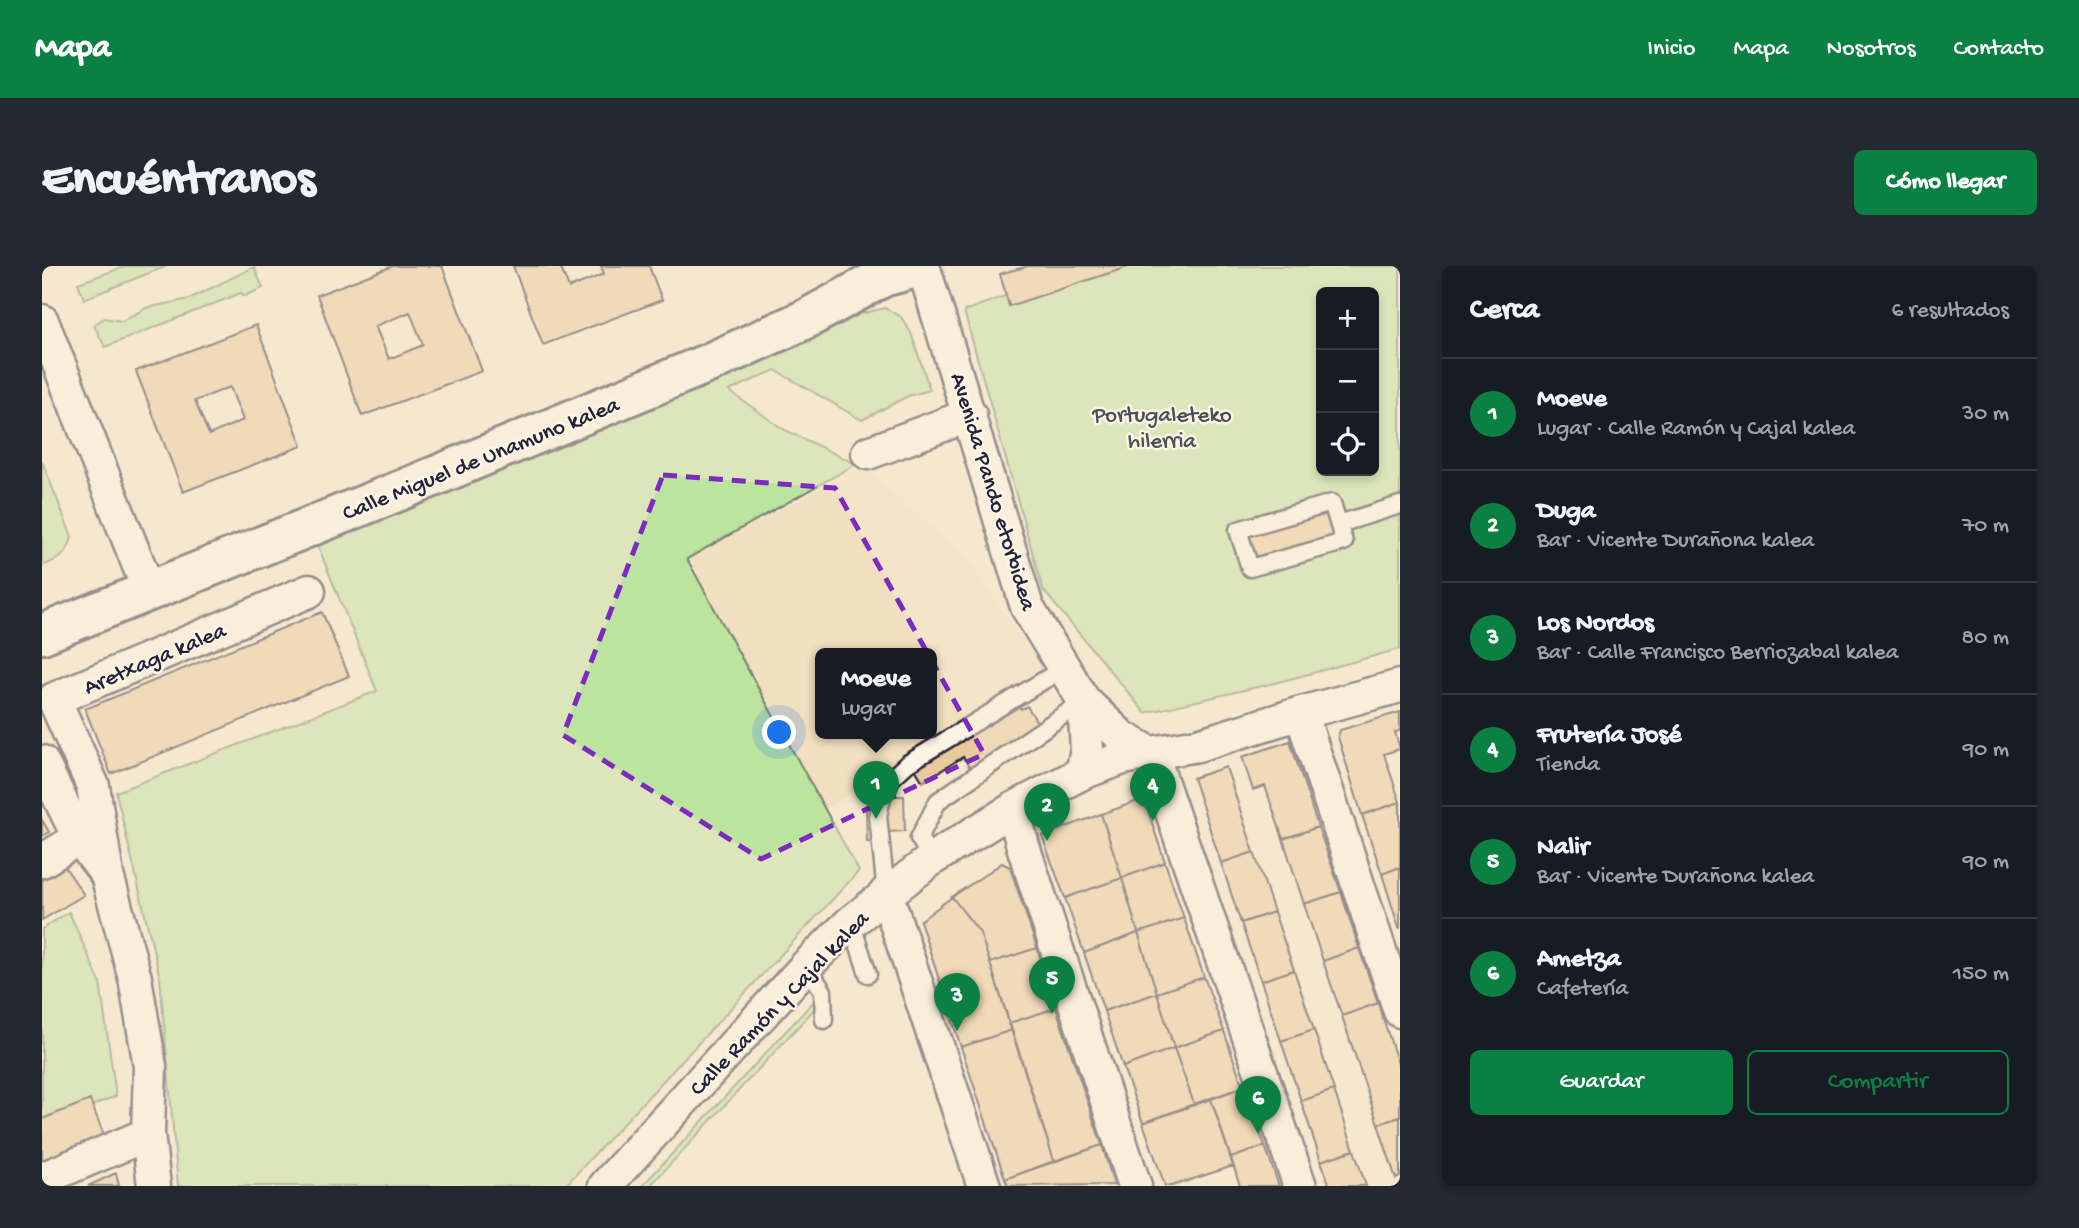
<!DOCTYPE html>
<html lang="es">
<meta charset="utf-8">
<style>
:root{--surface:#171b24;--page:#242831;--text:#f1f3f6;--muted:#9ea1a6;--line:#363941;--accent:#0b8043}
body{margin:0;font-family:"Gochi Hand",sans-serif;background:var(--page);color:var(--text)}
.controls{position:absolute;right:21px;top:21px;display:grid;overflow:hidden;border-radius:10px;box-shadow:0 4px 10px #0003}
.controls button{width:63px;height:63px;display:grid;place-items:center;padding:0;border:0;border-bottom:2px solid var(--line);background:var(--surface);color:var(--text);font:35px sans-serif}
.you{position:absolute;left:738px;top:467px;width:24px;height:24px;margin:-18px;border:5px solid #fff;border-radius:50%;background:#1a73e8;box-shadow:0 0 0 10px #1a73e833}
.badge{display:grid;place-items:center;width:46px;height:46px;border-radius:50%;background:var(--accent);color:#fff;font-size:23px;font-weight:700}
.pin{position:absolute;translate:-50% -58px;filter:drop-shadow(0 2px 4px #0008)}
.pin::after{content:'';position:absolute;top:37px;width:24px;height:21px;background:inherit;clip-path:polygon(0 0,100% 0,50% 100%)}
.popup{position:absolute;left:773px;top:382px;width:122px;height:91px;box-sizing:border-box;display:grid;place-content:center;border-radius:10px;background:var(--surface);filter:drop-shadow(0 2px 5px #0005);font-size:23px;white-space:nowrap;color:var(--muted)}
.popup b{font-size:26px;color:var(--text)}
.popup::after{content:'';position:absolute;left:50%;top:100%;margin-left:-14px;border:14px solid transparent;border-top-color:var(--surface)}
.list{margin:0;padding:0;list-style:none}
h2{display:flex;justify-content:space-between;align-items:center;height:91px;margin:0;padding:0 28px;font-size:30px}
h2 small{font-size:23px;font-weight:400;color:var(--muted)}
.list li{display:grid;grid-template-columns:46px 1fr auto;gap:21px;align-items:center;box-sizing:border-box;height:112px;padding:0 28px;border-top:2px solid var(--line)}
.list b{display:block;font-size:26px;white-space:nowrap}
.list p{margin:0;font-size:23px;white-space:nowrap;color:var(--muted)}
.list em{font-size:23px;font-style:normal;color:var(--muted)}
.actions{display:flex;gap:14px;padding:21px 28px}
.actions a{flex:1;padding:16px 0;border:2px solid var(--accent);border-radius:10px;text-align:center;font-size:24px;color:var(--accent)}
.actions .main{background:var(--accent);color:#fff}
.icon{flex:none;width:38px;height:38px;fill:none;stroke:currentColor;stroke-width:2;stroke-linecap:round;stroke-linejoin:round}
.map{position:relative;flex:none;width:1358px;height:920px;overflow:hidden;border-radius:10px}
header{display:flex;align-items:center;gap:42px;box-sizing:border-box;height:98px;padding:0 35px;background:var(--accent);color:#fff}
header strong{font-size:33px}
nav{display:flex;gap:38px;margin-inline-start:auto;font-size:24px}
.intro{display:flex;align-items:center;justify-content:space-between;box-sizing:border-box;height:168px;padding:0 42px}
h1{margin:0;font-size:49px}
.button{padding:18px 32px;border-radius:10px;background:var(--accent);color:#fff;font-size:24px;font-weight:700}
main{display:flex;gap:42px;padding:0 42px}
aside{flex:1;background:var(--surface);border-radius:10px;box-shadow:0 4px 10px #0003}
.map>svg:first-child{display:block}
.built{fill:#f2dfbf;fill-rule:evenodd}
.green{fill:#bde49f;stroke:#70836d;stroke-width:2;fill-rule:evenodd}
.building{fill:#e8ca9b;stroke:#22223b;stroke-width:2;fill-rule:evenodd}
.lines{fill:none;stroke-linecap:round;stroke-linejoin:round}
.lane-casing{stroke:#22223b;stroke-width:21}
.street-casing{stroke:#22223b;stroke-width:37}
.secondary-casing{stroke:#22223b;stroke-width:44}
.lane{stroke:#fcf5e5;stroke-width:16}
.street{stroke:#fcf5e5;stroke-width:32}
.secondary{stroke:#fcf5e5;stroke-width:38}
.marked{fill:none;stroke:#7b2cbf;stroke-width:5;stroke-dasharray:14 9;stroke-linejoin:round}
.labels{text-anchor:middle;stroke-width:5;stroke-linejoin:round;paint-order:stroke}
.park-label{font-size:23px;fill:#495254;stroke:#fcf5e5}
.street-label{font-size:23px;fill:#22223b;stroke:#fcf5e5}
</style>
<header>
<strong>Mapa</strong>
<nav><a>Inicio</a><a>Mapa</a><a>Nosotros</a><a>Contacto</a></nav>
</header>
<div class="intro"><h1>Encuéntranos</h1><a class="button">Cómo llegar</a></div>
<main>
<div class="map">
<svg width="1358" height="920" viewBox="0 0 1358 920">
<rect width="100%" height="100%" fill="#f6e8cf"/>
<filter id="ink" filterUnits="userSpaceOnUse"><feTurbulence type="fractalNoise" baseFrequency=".0143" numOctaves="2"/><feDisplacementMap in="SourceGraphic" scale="14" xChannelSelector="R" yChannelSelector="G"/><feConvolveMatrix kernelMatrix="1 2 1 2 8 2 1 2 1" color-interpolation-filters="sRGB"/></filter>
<g filter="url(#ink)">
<path class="built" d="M 822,200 L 925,293 L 1005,407 L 887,474 L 837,512 L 780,545 L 646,291 ZM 778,387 L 890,387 L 890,467 L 778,467 Z"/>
<path class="green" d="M 85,0 L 125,0 L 42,33 L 36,17 Z
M 1044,0 L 1358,0 L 1358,383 L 1237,416 L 1103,447 L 1001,324 L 922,45 ZM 1279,26 L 1332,26 L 1332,205 L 1279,205 Z
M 212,1 L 221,22 L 203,30 L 199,27 L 63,81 L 52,59 L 62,52 L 80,55 L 104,42 L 147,33 Z
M 843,42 L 859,51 L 869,67 L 888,124 L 866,130 L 820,154 L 733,104 L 687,125 L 741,163 L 814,198 L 645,293 L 817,605 L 523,920 L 136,920 L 118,712 L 74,526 L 335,425 L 275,278 L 770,74 L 818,48 Z
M 0,195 L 30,271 C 25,290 18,293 0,300 Z
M 27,646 L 58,716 L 74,830 L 0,860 L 0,663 Z
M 772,735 L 776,739 L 608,920 L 600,920 Z"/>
<path class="building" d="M 351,0 L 400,0 L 440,105 L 320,150 L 275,29 ZM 368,46 L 381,79 L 347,93 L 333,60 Z
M 471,0 L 518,0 L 527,22 L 562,8 L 559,0 L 607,0 L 620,34 L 501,79 Z
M 986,0 L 1089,0 L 967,40 L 958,8 Z
M 214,59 L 260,180 L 141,226 L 94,105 ZM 188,121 L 201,154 L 167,169 L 153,135 Z
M 1289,244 L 1296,270 L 1211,293 L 1204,267 Z
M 280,346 L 307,410 L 69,508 L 43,443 Z
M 974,437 L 979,443 L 985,440 L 1005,472 L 936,515 L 921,491 L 881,516 L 872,501 Z
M 1358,446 L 1358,465 L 1353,466 L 1358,483 L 1342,488 L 1358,536 L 1320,549 L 1296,471 L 1298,464 Z
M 1248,475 L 1276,561 L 1241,573 L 1223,520 L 1211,524 L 1200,491 Z
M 1184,501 L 1212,586 L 1179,597 L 1151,512 Z
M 843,530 L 862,530 L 863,565 L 844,566 Z
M 1102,533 L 1123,596 L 1080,612 L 1059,548 Z
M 1358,536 L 1358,601 L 1340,608 L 1320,549 Z
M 843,539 L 844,575 L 825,576 L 824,540 Z
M 1059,548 L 1080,612 L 1023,632 L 1000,570 Z
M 0,554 L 7,566 L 0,570 Z
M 1276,561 L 1299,626 L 1262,638 L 1241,573 Z
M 1212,586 L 1232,646 L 1199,657 L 1179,597 Z
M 1123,596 L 1142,652 L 1096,667 L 1080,612 Z
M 960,597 L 968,601 L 995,682 L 948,697 L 938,667 L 910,631 Z
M 21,598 L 42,629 L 0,654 L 0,611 Z
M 1358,601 L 1358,662 L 1357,662 L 1340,608 Z
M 1080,612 L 1096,667 L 1042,687 L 1023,632 Z
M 1299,626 L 1317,682 L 1281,695 L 1262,638 Z
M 910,631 L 938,667 L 970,764 L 919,781 L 878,655 Z
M 1232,646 L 1252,704 L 1219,715 L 1199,657 Z
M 1142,652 L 1162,711 L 1115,727 L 1096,667 Z
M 1096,667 L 1115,727 L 1062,745 L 1042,687 Z
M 995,682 L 1014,742 L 967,757 L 948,697 Z
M 1317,682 L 1336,737 L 1300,750 L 1281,695 Z
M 1252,704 L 1272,764 L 1239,775 L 1219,715 Z
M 1162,711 L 1182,765 L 1132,782 L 1115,727 Z
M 1115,727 L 1132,782 L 1081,801 L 1062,745 Z
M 1336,737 L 1358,804 L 1358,851 L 1336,858 L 1300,750 Z
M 1014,742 L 1060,879 L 1012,895 L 967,757 Z
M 970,764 L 1012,895 L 963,913 L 919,781 Z
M 1272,764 L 1292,824 L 1259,835 L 1239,775 Z
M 1182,765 L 1201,821 L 1152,838 L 1132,782 Z
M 1132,782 L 1152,838 L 1101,857 L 1081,801 Z
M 1201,821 L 1223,880 L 1189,892 L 1169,833 Z
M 1292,824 L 1312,884 L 1279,895 L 1259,835 Z
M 1169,833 L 1191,900 L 1130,920 L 1123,920 L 1101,857 Z
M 48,834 L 62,869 L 0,894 L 0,853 Z
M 1358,851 L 1358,911 L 1354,913 L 1336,858 Z
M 1060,879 L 1072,919 L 966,920 L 963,913 Z
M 1223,880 L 1237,920 L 1198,920 L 1189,892 Z
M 1312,884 L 1324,920 L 1288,920 L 1279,895 Z
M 74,907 L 77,920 L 46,920 Z"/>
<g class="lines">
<g class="lane-casing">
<path id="lane" d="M 1290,237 L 1302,276 L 1208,302 L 1196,264 Z
M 1297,258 L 1358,239
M 890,593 L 877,572 L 896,535 L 1042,435
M 844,627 L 836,550 L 843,518 L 865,498 L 1022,402
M 809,656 L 826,708
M 764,700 L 781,725 L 782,754"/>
</g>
<g class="street-casing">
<path id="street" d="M 883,6 L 985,341 L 1042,435 L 1080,471 L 1110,488
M 0,55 L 107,325
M 826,187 L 928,149
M 1259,447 L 1358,745
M 1110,488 L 1258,920
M 0,496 L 37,572 L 65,609 L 93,712 L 108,800 L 106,868 L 112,920
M 1040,507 L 1045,484 L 1042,435
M 971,543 L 981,580 L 1093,920
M 0,595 L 37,572
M 65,609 L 51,520 L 12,433 L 267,325
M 844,627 L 942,920
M 0,913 L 106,868
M 563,920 L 764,700 L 809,656 L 890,593 L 971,543 L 1040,507 L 1081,492 L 1156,479 L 1259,447 L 1358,420"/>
</g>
<g class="secondary-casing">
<path id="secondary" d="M 0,368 L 357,225 L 669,96 L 764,53 L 841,11 L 871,3"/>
</g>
<use href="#lane" class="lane"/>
<use href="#street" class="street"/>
<use href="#secondary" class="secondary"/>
</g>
</g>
<path d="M0 0H1358V920H0ZM 621,209 L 793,222 L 942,488 L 719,593 L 521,469 Z" fill="#f6e8cf" fill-opacity=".55" fill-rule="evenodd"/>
<path class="marked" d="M 621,209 L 793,222 L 942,488 L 719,593 L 521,469 Z"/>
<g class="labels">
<g class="park-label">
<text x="1120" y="155">Portugaleteko<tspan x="1120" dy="26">hilerria</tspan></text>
</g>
<g class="street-label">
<text transform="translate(438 191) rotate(-22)" y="8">Calle Miguel de Unamuno kalea</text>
<text transform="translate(953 225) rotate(73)" y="8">Avenida Pando etorbidea</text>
<text transform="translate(112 391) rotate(-23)" y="8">Aretxaga kalea</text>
<text transform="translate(736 736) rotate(-46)" y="8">Calle Ramón y Cajal kalea</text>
</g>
</g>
</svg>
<div class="controls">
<button>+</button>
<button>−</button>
<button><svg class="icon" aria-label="locate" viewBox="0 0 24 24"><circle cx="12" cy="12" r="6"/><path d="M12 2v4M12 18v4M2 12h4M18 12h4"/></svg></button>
</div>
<div class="you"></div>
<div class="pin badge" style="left:834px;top:553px">1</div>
<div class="popup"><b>Moeve</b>Lugar</div>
<div class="pin badge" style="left:1005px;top:575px">2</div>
<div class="pin badge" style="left:915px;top:765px">3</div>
<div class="pin badge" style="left:1111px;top:555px">4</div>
<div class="pin badge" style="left:1010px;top:748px">5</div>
<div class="pin badge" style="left:1216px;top:868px">6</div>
</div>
<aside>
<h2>Cerca<small>6 resultados</small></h2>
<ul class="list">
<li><span class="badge">1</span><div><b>Moeve</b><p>Lugar · Calle Ramón y Cajal kalea</p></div><em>30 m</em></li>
<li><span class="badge">2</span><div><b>Duga</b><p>Bar · Vicente Durañona kalea</p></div><em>70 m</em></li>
<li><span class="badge">3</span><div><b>Los Nordos</b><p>Bar · Calle Francisco Berriozabal kalea</p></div><em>80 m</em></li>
<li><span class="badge">4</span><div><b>Frutería José</b><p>Tienda</p></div><em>90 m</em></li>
<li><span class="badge">5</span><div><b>Nalir</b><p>Bar · Vicente Durañona kalea</p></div><em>90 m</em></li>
<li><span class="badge">6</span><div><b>Ametza</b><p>Cafetería</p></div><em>150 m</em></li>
</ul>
<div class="actions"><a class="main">Guardar</a><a>Compartir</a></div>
</aside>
</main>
